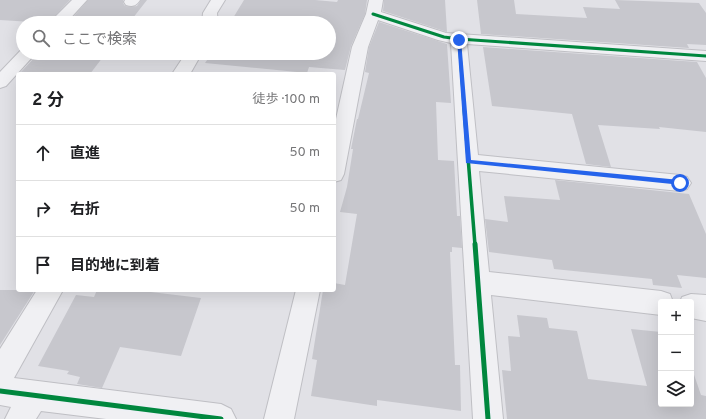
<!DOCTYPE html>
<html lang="ja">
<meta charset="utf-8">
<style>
:root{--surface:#fff;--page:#f6f6f6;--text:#202124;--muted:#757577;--line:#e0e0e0}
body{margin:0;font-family:Overpass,"Noto Sans JP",sans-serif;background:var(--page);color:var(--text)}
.controls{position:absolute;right:12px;bottom:12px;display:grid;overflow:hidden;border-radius:4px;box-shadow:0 4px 16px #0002}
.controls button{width:36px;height:36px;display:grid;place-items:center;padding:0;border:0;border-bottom:1px solid var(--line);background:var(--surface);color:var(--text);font:20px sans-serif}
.stop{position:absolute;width:12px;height:12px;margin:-9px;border:3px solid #2563eb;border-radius:50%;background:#fff}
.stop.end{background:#2563eb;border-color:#fff;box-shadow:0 1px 4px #0008}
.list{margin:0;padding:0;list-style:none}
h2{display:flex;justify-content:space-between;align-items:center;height:52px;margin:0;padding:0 16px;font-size:17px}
h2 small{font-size:13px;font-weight:400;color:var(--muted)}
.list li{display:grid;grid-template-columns:26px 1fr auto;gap:12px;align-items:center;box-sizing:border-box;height:56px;padding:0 16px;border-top:1px solid var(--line)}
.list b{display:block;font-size:15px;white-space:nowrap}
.list em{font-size:13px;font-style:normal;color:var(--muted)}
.icon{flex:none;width:22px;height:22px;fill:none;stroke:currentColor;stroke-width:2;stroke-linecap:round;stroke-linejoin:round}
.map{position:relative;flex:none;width:706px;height:419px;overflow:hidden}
.search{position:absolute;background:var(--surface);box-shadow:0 4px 16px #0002;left:16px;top:16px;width:320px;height:44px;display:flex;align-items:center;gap:10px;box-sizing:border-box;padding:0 14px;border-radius:22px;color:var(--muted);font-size:15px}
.panel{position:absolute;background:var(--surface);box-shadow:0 4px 16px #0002;left:16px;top:72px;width:320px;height:220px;border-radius:4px}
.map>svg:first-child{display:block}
.building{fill:#c7c7cd}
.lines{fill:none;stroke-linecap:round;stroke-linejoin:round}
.minor-casing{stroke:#bfbfc4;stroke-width:2}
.minor{fill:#f0f0f3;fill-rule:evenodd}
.cycleway-far2-casing{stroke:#eef0f6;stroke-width:5}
.cycleway-far1-casing{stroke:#eef0f6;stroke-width:6}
.cycleway-casing{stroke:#eef0f6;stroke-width:8}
.cycleway-far2{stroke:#00873e;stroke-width:3}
.cycleway-far1{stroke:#00873e;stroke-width:3.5}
.cycleway{stroke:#00873e;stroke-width:5}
.route{fill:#2563eb}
</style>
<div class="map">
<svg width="706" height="419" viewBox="0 0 706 419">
<rect width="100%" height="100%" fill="#e1e1e6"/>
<path class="building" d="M 0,0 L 70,0 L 48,23 L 0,20 Z
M 88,0 L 123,0 L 123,3 L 125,6 L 131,7 L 137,6 L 141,0 L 147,0 L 129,23 L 68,23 Z
M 244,0 L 315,0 L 337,2 L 338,0 L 367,0 L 365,14 L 351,46 L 345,70 L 309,67 L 307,73 L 205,63 L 212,53 L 329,53 L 329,23 L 230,23 Z
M 384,0 L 445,0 L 447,32 L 383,11 Z
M 477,0 L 514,0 L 516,14 L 587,18 L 583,7 L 620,9 L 615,0 L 699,3 L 706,13 L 706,45 L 687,44 L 689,48 L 481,34 Z
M 379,22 L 447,44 L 451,103 L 436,102 L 438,160 L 454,161 L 457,216 L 460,216 L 462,248 L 452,247 L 452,252 L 450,252 L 455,365 L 460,365 L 461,411 L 377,400 L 377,406 L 311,396 L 317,360 L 312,359 L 323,290 L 334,290 L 334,283 L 345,285 L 357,214 L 340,212 L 347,187 L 353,149 L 351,149 L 357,119 L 358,119 L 369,73 L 365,72 L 369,47 Z
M 483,47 L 697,62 L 706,78 L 706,132 L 659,127 L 660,129 L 598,125 L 611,167 L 586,164 L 572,114 L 492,106 Z
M 39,53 L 106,53 L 90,74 L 19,74 Z
M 555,180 L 689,194 L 706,234 L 706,278 L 677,275 L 682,288 L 653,285 L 652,279 L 554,269 L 552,260 L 489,252 L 485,219 L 508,222 L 504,196 L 560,200 Z
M 0,290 L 35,290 L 0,345 Z
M 97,290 L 134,290 L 201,298 L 181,356 L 120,347 L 102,388 L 77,384 L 80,377 L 67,374 L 69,371 L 38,366 L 76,295 L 94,297 Z
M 517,315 L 547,318 L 549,328 L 577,331 L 588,379 L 647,386 L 631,329 L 661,332 L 661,404 L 691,404 L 691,366 L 701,395 L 706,396 L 706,419 L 507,419 L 502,370 L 511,371 L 508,336 L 520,337 Z"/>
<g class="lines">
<g class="minor-casing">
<path id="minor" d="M 72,0 L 87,0 L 66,23 L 49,23 Z
M 125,0 L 140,0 C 136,6 133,7 126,5 L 124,2 Z
M 211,0 L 225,0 L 217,13 L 218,23 L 202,23 L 203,13 Z
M 369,0 L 383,0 L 381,12 L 446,33 L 459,34 L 706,51 L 706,61 L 467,44 L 478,155 L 680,175 L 687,177 L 691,183 L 687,189 L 680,191 L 479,171 L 489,272 L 661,291 L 670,294 L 673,302 L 661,302 L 661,315 L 491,295 L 503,419 L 473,419 L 451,43 L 438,40 L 378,20 L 368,47 L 344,174 L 341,180 L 334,182 L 334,128 L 352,47 L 366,14 Z
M 22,49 L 23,53 L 36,53 L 6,86 L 0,88 L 0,72 Z
M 186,53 L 202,53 L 190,74 L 172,74 Z
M 37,290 L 63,290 L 14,378 L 221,404 L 231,409 L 236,419 L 106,419 L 41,411 L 36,419 L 5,419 L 11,407 L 0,405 L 0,349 Z
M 296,290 L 320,290 L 294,419 L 264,419 Z
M 691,294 L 706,295 L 706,321 L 691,318 L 691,302 L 680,302 L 682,297 Z"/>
</g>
<use href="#minor" class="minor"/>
<g class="cycleway-far2-casing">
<path id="cycleway-far2" d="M 373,14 L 444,37 L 459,39 L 706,56
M 459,39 L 464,108"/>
</g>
<g class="cycleway-far1-casing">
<path id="cycleway-far1" d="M 464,107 L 475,245"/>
</g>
<g class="cycleway-casing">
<path id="cycleway" d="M 475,244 L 488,419
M 0,391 L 221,419"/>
</g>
<use href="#cycleway-far2" class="cycleway-far2"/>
<use href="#cycleway-far1" class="cycleway-far1"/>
<use href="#cycleway" class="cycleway"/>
</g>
<path class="route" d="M 457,39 L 461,40 L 471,160 L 680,180 L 683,183 L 682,185 L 466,163 Z"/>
</svg>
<div class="controls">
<button>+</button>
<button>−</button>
<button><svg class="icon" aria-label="layers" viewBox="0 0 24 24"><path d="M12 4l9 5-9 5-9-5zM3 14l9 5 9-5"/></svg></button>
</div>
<div class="stop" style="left:680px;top:183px"></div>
<div class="stop end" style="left:459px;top:40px"></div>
<div class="search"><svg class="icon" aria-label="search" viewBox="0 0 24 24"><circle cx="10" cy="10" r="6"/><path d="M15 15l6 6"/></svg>ここで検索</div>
<section class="panel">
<h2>2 分<small>徒歩 · 100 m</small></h2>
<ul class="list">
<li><svg class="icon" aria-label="ahead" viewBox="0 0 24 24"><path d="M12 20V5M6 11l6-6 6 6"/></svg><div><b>直進</b></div><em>50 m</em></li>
<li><svg class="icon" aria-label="right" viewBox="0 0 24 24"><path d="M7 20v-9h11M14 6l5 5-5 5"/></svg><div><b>右折</b></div><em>50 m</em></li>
<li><svg class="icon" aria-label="arrive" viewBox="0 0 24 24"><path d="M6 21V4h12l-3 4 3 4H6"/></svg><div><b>目的地に到着</b></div></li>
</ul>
</section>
</div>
